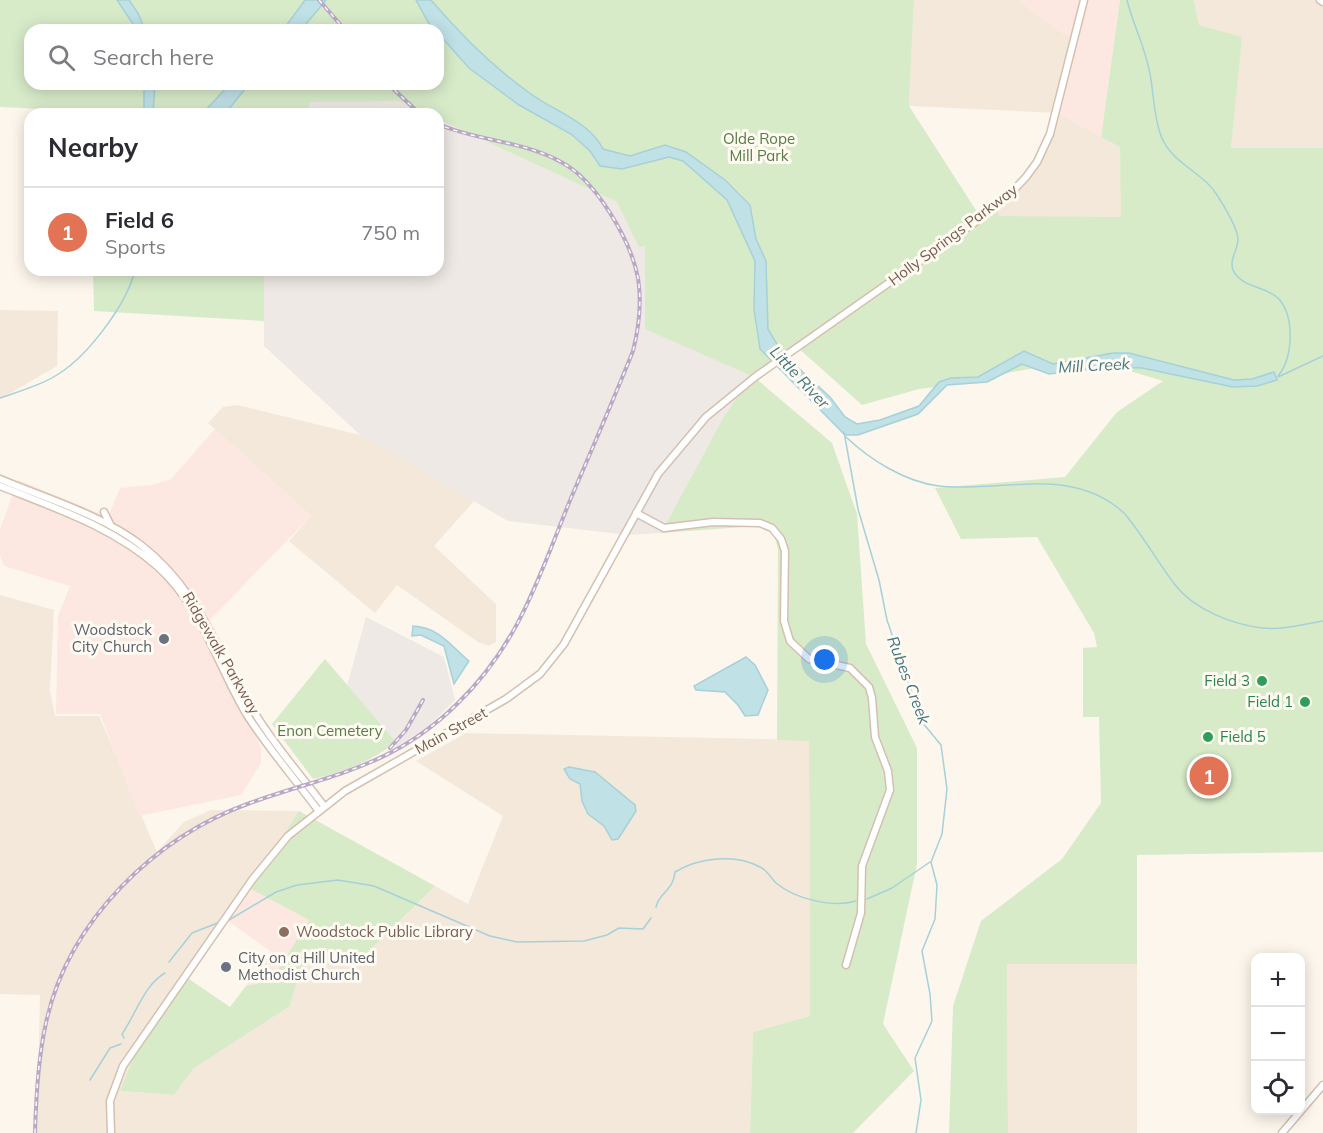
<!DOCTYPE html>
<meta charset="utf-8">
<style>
:root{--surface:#fff;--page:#f2f2f3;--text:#2b2b33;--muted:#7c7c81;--line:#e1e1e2;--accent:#e27355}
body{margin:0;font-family:Mulish,sans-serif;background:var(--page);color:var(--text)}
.controls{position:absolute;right:18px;bottom:18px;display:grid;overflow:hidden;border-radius:12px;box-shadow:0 3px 15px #0003}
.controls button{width:54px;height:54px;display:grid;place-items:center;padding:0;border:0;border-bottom:2px solid var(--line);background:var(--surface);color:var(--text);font:30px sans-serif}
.you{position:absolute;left:825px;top:660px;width:21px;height:21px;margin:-15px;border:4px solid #fff;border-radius:50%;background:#1a73e8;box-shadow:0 0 0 9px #1a73e833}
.badge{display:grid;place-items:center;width:39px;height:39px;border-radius:50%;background:var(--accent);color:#fff;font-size:20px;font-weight:700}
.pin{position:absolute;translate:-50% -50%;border:3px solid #fff;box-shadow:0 2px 6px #0006}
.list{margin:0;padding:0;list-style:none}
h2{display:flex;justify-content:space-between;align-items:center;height:78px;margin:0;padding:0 24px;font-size:26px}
h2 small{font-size:20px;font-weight:400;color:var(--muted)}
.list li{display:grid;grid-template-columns:39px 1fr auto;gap:18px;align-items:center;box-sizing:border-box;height:90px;padding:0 24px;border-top:2px solid var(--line)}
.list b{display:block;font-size:22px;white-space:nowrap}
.list p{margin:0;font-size:20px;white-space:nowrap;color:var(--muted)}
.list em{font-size:20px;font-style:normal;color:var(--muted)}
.icon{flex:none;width:33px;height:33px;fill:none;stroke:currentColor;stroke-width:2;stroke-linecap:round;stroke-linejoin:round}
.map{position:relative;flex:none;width:1323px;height:1133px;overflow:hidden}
.search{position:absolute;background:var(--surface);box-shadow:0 3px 15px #0003;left:24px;top:24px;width:420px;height:66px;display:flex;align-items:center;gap:15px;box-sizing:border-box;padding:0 21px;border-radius:18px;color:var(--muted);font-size:22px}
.panel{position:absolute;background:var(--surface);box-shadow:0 3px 15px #0003;left:24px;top:108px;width:420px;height:168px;border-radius:18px}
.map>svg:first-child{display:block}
.residential{fill:#f4e8da}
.commercial{fill:#fce8e0}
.industrial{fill:#eee9e4}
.green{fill:#d7ebc9;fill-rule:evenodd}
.water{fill:#c0e1e6;stroke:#a6d1d8;stroke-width:1.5}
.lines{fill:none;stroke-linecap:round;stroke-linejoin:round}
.stream{stroke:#a6d1d8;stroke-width:1.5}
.secondary-casing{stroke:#d5c0b0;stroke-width:9}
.secondary{stroke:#fff;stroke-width:6}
.rail-casing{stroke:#b9a8c7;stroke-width:4}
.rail{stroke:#fffaf2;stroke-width:1.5;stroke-dasharray:4.5;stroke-linecap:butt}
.worship-dot{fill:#6b7280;stroke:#fffaf2;stroke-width:2}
.leisure-dot{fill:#2e9e5b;stroke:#fffaf2;stroke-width:2}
.education-dot{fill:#8d6e63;stroke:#fffaf2;stroke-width:2}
.labels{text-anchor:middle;stroke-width:6;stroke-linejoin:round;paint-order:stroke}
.park-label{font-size:15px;fill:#567d46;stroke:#fffaf2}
.street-label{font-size:15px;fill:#785d4e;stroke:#fffaf2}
.worship-label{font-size:15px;fill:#5b616d;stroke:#fffaf2;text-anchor:end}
.leisure-label{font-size:15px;fill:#27864d;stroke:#fffaf2;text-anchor:end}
.education-label{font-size:15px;fill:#785e54;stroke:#fffaf2;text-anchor:start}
.water-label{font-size:16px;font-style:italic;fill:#447983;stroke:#fffaf2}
</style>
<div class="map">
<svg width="1323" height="1133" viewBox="0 0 1323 1133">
<rect width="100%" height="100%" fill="#fcf6ec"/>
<path class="residential" d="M 914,0 L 1018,0 L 1062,33 L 1076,38 L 1058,113 L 1120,147 L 1122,217 L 1000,223 L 997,207 L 1021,185 L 1042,158 L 1053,135 L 1058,113 L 909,106 Z
M 1194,0 L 1323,0 L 1323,148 L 1231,148 L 1241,37 L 1199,25 Z
M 0,310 L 58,311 L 57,366 L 0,399 Z
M 238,405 L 360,435 L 474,501 L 434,546 L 496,604 L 496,642 L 489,646 L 478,642 L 397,585 L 375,613 L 289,541 L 311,516 L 208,423 L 223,407 Z
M 0,595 L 54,610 L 50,691 L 55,716 L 99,716 L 157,852 L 184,822 L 211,810 L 299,811 L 228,921 L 137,1048 L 120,1091 L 174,1095 L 193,1069 L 290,1006 L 301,967 L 321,955 L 364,956 L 435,886 L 468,904 L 503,816 L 416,761 L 466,733 L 809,740 L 810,1016 L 753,1032 L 750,1133 L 37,1133 L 40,995 L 0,994 Z
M 1007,964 L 1137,964 L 1137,1133 L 1008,1133 Z"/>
<path class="commercial" d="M 1018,0 L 1120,0 L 1101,137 L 1058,113 L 1076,39 L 1062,33 Z
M 215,429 L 311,516 L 201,629 L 261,747 L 261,763 L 241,795 L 139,816 L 100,714 L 56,714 L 58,616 L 70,586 L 4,566 L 0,555 L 0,529 L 18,480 L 108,517 L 120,488 L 152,485 L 171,479 Z
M 249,888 L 309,920 L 271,982 L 246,986 L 270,951 L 228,921 Z"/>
<path class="industrial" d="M 308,93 L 385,94 L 428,114 L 309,114 Z
M 438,119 L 645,215 L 753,376 L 723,418 L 661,533 L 628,535 L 508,521 L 360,435 L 264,346 L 264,270 L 438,270 Z
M 366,617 L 444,657 L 455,700 L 429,726 L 396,747 L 396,742 L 347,686 Z"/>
<path class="green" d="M 0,0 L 914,0 L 909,106 L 979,215 L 985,215 L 997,207 L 999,216 L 1121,217 L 1120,147 L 1101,137 L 1120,0 L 1194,0 L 1199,25 L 1242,37 L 1231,148 L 1323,148 L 1323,852 L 1137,855 L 1137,964 L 1007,964 L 1008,1133 L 949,1133 L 953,1006 L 981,921 L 1062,859 L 1101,803 L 1099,717 L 1083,717 L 1083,648 L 1097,647 L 1094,633 L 1037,537 L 961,539 L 935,488 L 1065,477 L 1117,412 L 1163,381 L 1090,359 L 1049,374 L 1040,367 L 1002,374 L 994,380 L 919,389 L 862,405 L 796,346 L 753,376 L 832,443 L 857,514 L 866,644 L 917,748 L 917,864 L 883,1024 L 914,1071 L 853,1133 L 750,1133 L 753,1032 L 810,1016 L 809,741 L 777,740 L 778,549 L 774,534 L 758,526 L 661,533 L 723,418 L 752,376 L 645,329 L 645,246 L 639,247 L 617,202 L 438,119 L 438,114 L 428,114 L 399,101 L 309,102 L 309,114 L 88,114 L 87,111 L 0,107 ZM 30,30 L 438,30 L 438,84 L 30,84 Z
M 93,270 L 264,270 L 264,321 L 94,311 Z
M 325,659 L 396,742 C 371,762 343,772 313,779 L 272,724 Z
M 299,811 L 435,886 L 364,956 L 321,955 L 301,967 L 290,1006 L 193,1069 L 174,1095 L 120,1091 L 137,1048 L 186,977 L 230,1007 L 246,986 L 271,981 L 309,920 L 249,888 Z"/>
<path class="water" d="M 117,0 L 129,0 L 138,13 L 145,30 L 137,30 Z
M 305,0 L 326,0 L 301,30 L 283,30 Z
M 416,0 L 431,0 C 460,34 494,68 531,94 C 554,111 590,122 603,149 L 630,156 L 665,145 L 686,152 L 725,180 L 750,205 L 756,239 L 766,261 L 768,329 L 782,353 L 830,397 L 845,417 L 857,424 L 880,420 L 919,406 L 939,382 L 951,378 L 978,377 L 1024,351 L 1053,364 L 1113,353 L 1129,353 L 1234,380 L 1252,379 L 1274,372 L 1277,380 L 1257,386 L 1233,387 L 1142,368 L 1108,367 L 1049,374 L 1022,364 L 987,382 L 947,385 L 918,414 L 858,435 L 845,435 L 760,349 L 754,309 L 755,261 L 727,200 L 683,161 L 669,157 L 622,169 L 600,166 L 590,151 L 571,134 L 519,105 L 469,68 L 428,22 Z
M 144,84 L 155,84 L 153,114 L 144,114 Z
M 230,84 L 249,84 L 225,114 L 202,114 Z
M 413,626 C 439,627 451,646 469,661 L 454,684 L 444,646 L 421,635 L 412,636 Z
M 746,657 L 755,665 L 768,690 L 758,715 L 745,716 L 738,705 L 725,692 L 696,690 L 694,686 Z
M 569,767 L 595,772 L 635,805 L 636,811 L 618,839 L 612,840 L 604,826 L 588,814 L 582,801 L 580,784 L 570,779 L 564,769 Z"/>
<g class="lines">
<path class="stream" d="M 1127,0 C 1133,24 1144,45 1149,69 C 1154,91 1153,115 1161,136 C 1172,164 1203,172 1217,195 C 1223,204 1238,229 1238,239 C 1238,250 1229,259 1233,270 C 1241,288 1267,286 1279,299 C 1295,318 1293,358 1278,376
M 1278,377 L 1323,356
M 0,398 C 20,391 42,385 60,373 C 89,354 127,304 135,270
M 844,432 L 858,509 L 879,580 L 887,620 L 922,722 L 941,745 L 947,789 L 942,834 L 931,862 L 937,885 L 935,919 L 922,951 L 930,994 L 932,1021 L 915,1058 L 921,1100 L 916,1133
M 846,437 C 869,459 905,482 939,486 C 1002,493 1072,464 1125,514 C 1144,537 1158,563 1176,586 C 1195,610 1234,625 1263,628 C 1284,630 1303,624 1323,621
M 867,899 L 892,888 L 930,862
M 656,907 C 659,892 673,892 675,872 C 698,858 735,853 760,867 C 767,870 771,878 776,883 C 795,899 833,908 856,901
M 229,920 L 276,892 L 297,885 L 338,880 L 374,886 L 490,936 L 517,942 L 584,941 L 607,935 L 619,928 L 643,929 L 651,918
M 169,962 L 192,933 L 220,922
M 124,1038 L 122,1034 C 136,1014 144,985 165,973
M 90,1080 L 110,1048 L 121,1044"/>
<g class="secondary-casing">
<path id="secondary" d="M 1320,0 L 1323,2
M 0,479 C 47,499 100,514 141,545 C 199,590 216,650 253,710 C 273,744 300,774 324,806
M 0,486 C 55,508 113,527 158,567 C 202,607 217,665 247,715 C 268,748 295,779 318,810
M 104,512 L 110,524
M 636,513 L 664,528 L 713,522 L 760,523 L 772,528 L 781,539 L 785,551 L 784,621 L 790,641 L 809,659 L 850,668 L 869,687 L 872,698 L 875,737 L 888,771 L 890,790 L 862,866 L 861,913 L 846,965
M 111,1133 L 110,1101 L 123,1066 L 252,880 L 288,836 L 345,791 L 506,699 L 540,674 L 564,644 L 658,474 L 706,417 L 755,377 L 974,223 L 1010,194 L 1026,177 L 1037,162 L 1050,134 L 1084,0
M 1282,1133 L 1323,1085"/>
</g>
<use href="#secondary" class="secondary"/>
<g class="rail-casing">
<path id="rail" d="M 319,0 L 345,30
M 388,84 L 420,114
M 390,748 L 406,730 L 423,700
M 35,1133 C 36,1097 38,1058 46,1023 C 68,921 155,837 250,803 C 331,774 392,768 457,704 C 520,643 539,576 571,498 C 592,449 613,401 633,351 C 639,327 642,303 638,278 C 631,241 596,180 561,162 C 524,141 477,141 438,124"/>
</g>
<use href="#rail" class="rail"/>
</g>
<g class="worship-dot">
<circle cx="164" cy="639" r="6"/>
<circle cx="226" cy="967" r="6"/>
</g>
<g class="leisure-dot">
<circle cx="1262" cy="681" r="6"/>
<circle cx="1305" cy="702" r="6"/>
<circle cx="1208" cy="737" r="6"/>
</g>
<circle class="education-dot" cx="284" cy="932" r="6"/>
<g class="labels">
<g class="park-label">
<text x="759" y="144">Olde Rope<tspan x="759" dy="17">Mill Park</tspan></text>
<text x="330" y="736">Enon Cemetery</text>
</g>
<g class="street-label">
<text transform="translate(953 235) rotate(-37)" y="5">Holly Springs Parkway</text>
<text transform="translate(221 653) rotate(60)" y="5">Ridgewalk Parkway</text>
<text transform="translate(451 731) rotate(-29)" y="5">Main Street</text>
</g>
<g class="worship-label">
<text x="152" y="635">Woodstock<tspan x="152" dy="17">City Church</tspan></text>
<text x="238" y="963" text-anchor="start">City on a Hill United<tspan x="238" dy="17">Methodist Church</tspan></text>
</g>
<g class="leisure-label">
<text x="1250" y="686">Field 3</text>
<text x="1293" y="707">Field 1</text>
<text x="1220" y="742" text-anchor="start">Field 5</text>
</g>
<g class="education-label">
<text x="296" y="937">Woodstock Public Library</text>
</g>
<g class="water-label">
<text transform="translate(1094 365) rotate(-3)" y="6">Mill Creek</text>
<text transform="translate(800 377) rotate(47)" y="6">Little River</text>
<text transform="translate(909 680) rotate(69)" y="6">Rubes Creek</text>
</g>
</g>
</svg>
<div class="controls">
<button>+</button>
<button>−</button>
<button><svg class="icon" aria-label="locate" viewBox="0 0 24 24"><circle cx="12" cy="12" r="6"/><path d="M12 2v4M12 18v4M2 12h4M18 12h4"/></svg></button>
</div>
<div class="you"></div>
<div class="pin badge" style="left:1209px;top:776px">1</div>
<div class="search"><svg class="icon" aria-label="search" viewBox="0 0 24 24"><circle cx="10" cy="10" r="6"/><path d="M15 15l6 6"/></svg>Search here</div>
<section class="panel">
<h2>Nearby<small></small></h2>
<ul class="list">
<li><span class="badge">1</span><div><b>Field 6</b><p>Sports</p></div><em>750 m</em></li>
</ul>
</section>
</div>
